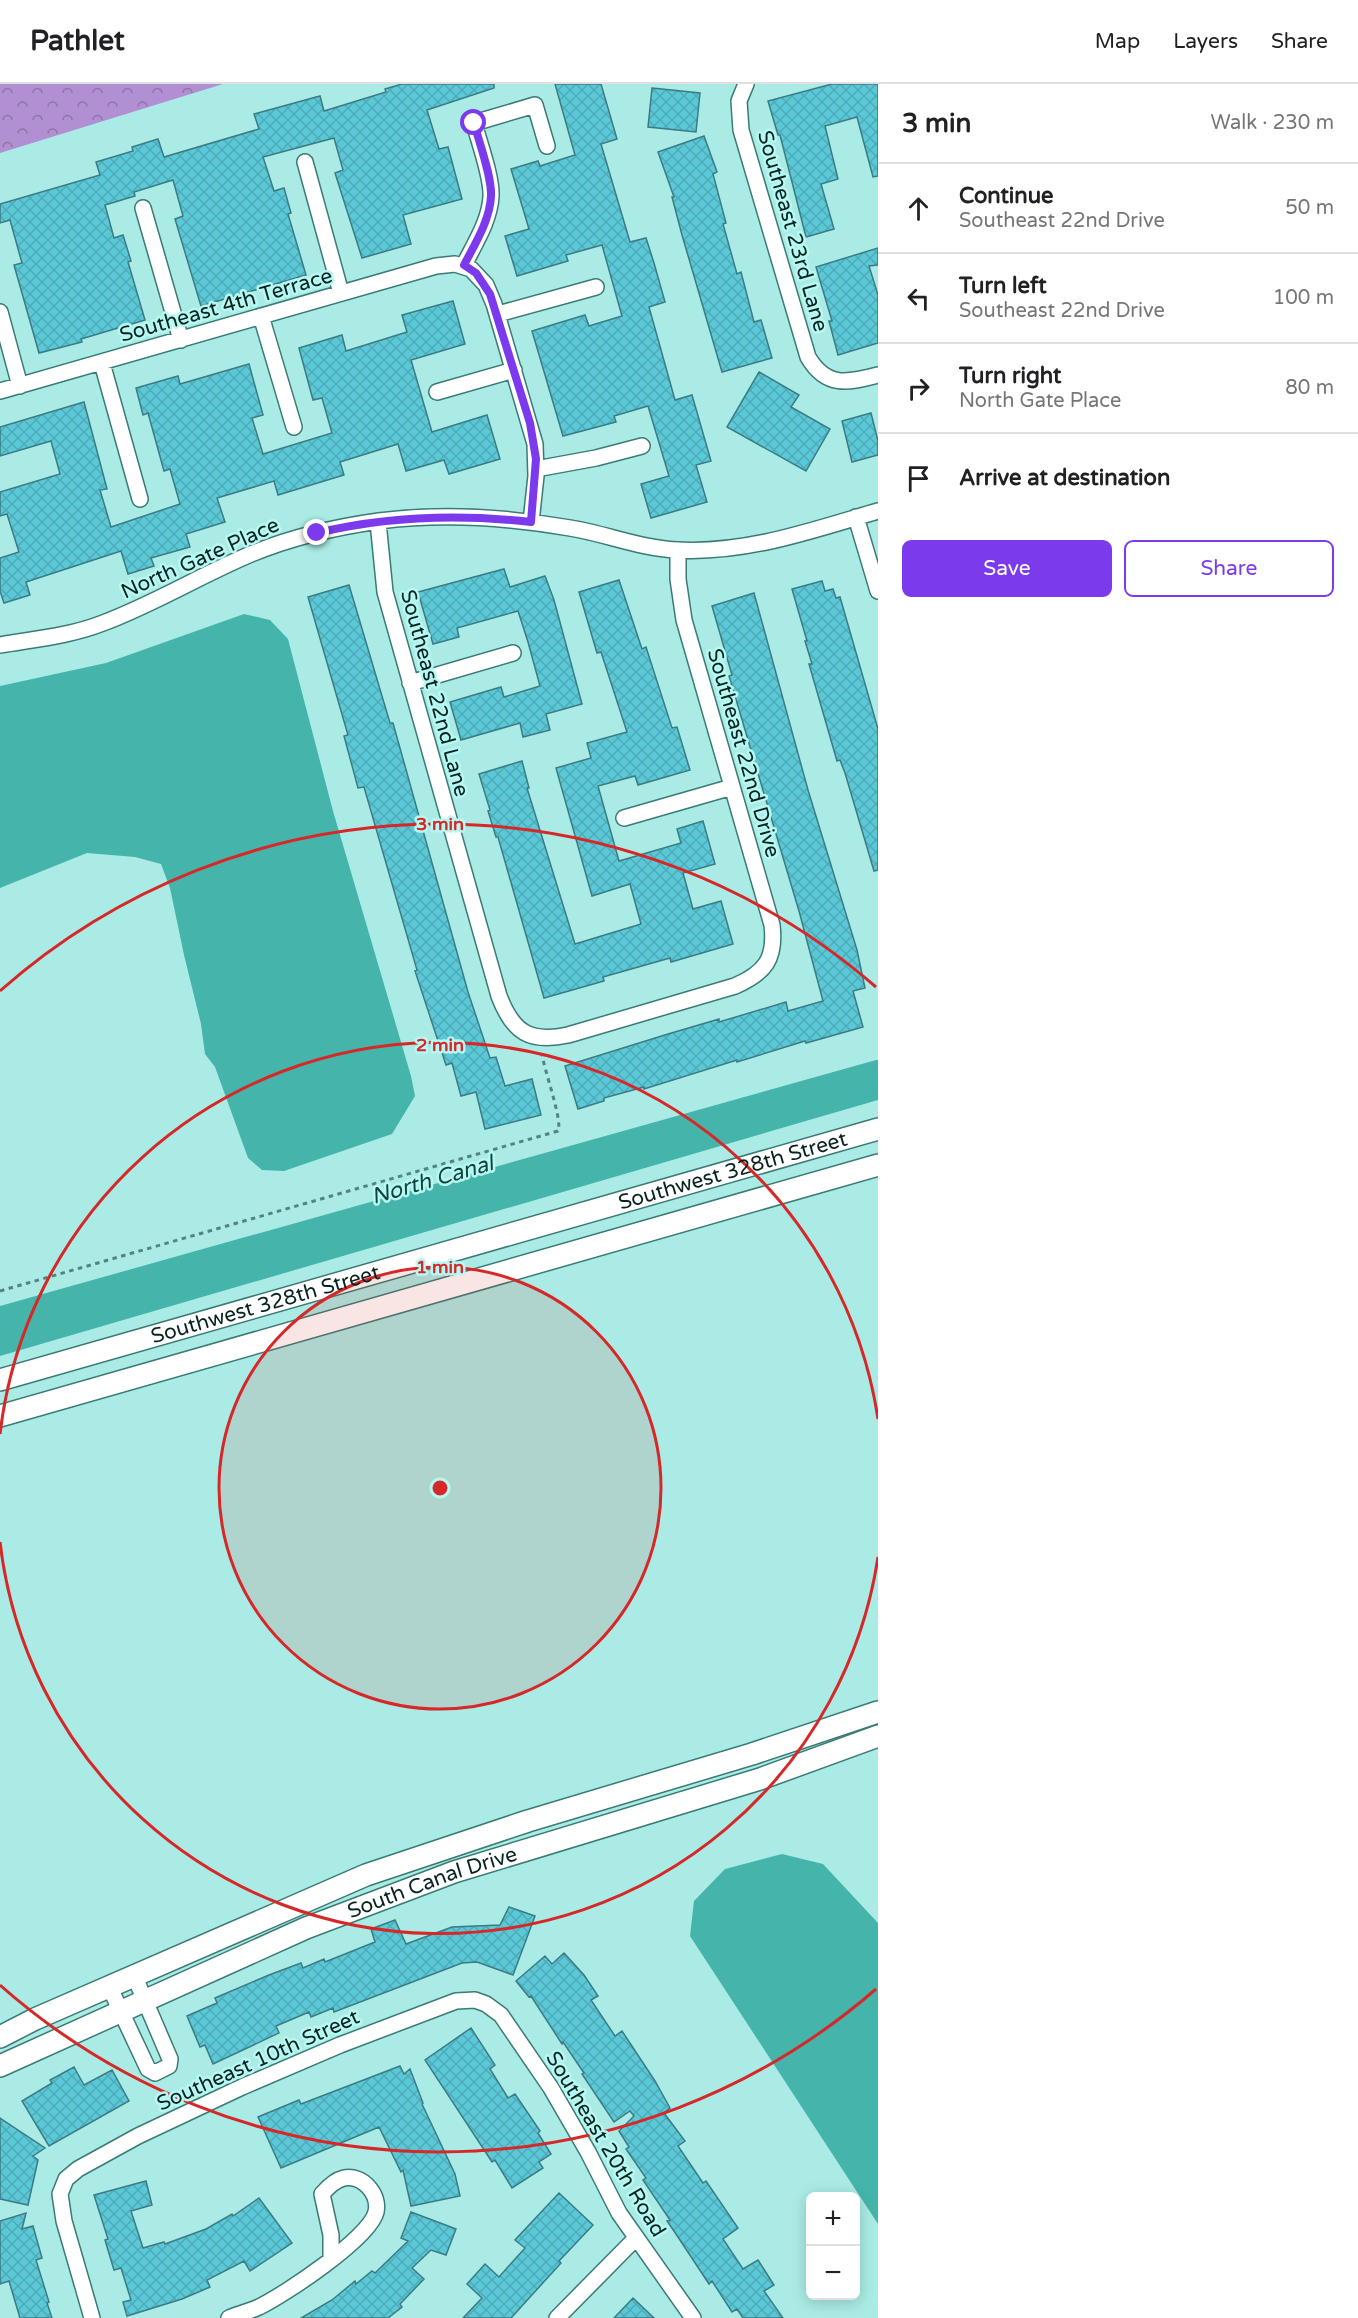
<!DOCTYPE html>
<meta charset="utf-8">
<style>
:root{--surface:#fff;--page:#f2f2f2;--text:#202124;--muted:#757577;--line:#e0e0e0;--accent:#7c3aed}
body{margin:0;font-family:"Varela Round",sans-serif;background:var(--page);color:var(--text)}
.controls{position:absolute;right:18px;bottom:18px;display:grid;overflow:hidden;border-radius:9px;box-shadow:0 3px 15px #0003}
.controls button{width:54px;height:54px;display:grid;place-items:center;padding:0;border:0;border-bottom:2px solid var(--line);background:var(--surface);color:var(--text);font:30px sans-serif}
.stop{position:absolute;width:18px;height:18px;margin:-14px;border:4px solid #7c3aed;border-radius:50%;background:#fff}
.stop.end{background:#7c3aed;border-color:#fff;box-shadow:0 2px 6px #0008}
.list{margin:0;padding:0;list-style:none}
h2{display:flex;justify-content:space-between;align-items:center;height:78px;margin:0;padding:0 24px;font-size:26px}
h2 small{font-size:20px;font-weight:400;color:var(--muted)}
.list li{display:grid;grid-template-columns:39px 1fr auto;gap:18px;align-items:center;box-sizing:border-box;height:90px;padding:0 24px;border-top:2px solid var(--line)}
.list b{display:block;font-size:22px;white-space:nowrap}
.list p{margin:0;font-size:20px;white-space:nowrap;color:var(--muted)}
.list em{font-size:20px;font-style:normal;color:var(--muted)}
.actions{display:flex;gap:12px;padding:18px 24px}
.actions a{flex:1;padding:14px 0;border:2px solid var(--accent);border-radius:9px;text-align:center;font-size:21px;color:var(--accent)}
.actions .main{background:var(--accent);color:#fff}
.icon{flex:none;width:33px;height:33px;fill:none;stroke:currentColor;stroke-width:2;stroke-linecap:round;stroke-linejoin:round}
.map{position:relative;flex:none;width:878px;height:2234px;overflow:hidden}
header{display:flex;align-items:center;gap:36px;box-sizing:border-box;height:84px;padding:0 30px;background:var(--surface);border-bottom:2px solid var(--line)}
header strong{font-size:28px}
nav{display:flex;gap:33px;margin-inline-start:auto;font-size:21px}
main{display:flex}
aside{flex:1;background:var(--surface)}
.map>svg:first-child{display:block}
.forest{fill:url(#forest-crowns)}
.water{fill:#45b5ab}
.building{fill:url(#building-cross-hatch);stroke:#3b7b84;stroke-width:1.5}
.lines{fill:none;stroke-linecap:round;stroke-linejoin:round}
.street-casing{stroke:#3b7b75;stroke-width:18}
.secondary-casing{stroke:#3b7b75;stroke-width:24}
.path{stroke:#55837e;stroke-width:3;stroke-dasharray:4.5 4.5;stroke-linecap:butt}
.street{stroke:#fff;stroke-width:15}
.secondary{stroke:#fff;stroke-width:21}
.route{stroke:#7c3aed;stroke-width:8}
.ring{fill:none;stroke:#d62828;stroke-width:3}
.labels{text-anchor:middle;stroke-width:5;stroke-linejoin:round;paint-order:stroke}
.street-label{font-size:21px;fill:#072320;stroke:#b7f9f2}
.water-label{font-size:22px;font-style:italic;fill:#11433f;stroke:#b7f9f2}
.centre{fill:#d62828;stroke:#b7f9f2;stroke-width:3}
.ring-label{font-size:18px;text-anchor:middle;font-weight:bold;fill:#d62828;stroke:#b7f9f2;stroke-width:5;stroke-linejoin:round;paint-order:stroke}
</style>
<header>
<strong>Pathlet</strong>
<nav><a>Map</a><a>Layers</a><a>Share</a></nav>
</header>
<main>
<div class="map">
<svg width="878" height="2234" viewBox="0 0 878 2234">
<defs>
<pattern id="forest-crowns" width="20" height="18" patternUnits="userSpaceOnUse" patternTransform="scale(1.5)"><rect width="20" height="18" fill="#b18fd2"/><path d="M2 6a3 3 0 1 1 6 0M12 15a3 3 0 1 1 6 0" fill="none" stroke="#8e74aa"/></pattern>
<pattern id="building-cross-hatch" width="8" height="8" patternUnits="userSpaceOnUse" patternTransform="scale(1.5)"><rect width="8" height="8" fill="#5ac8d6"/><path d="M0 0l8 8M0 8l8-8" fill="none" stroke="#4dacb7"/></pattern>
</defs>
<rect width="100%" height="100%" fill="#aaece5"/>
<path class="forest" d="M 0,0 L 223,0 L 0,69 Z"/>
<path class="water" d="M 244,530 L 270,536 L 288,555 L 333,727 L 411,992 L 415,1012 L 392,1050 L 284,1087 L 262,1086 L 248,1074 L 215,983 L 205,970 L 201,940 L 184,871 L 170,804 L 161,780 L 135,773 L 87,769 L 0,804 L 0,602 L 106,579 Z
M 876,976 L 878,976 L 878,1016 L 0,1272 L 0,1222 Z
M 782,1770 L 823,1780 L 878,1839 L 878,2140 L 690,1852 L 694,1817 L 725,1785 Z"/>
<path class="building" d="M 402,0 L 494,0 L 494,4 L 427,26 L 439,65 L 448,63 L 462,115 L 403,131 L 411,160 L 362,174 L 335,89 L 343,86 L 334,54 L 263,73 L 274,107 L 284,104 L 291,129 L 288,130 L 306,191 L 201,222 L 175,135 L 183,132 L 173,96 L 134,108 L 135,112 L 105,121 L 114,154 L 123,151 L 131,177 L 128,178 L 145,236 L 81,255 L 82,258 L 39,269 L 14,181 L 22,179 L 10,136 L 0,139 L 0,120 L 100,91 L 96,78 L 133,67 L 132,63 L 158,55 L 164,73 L 259,45 L 254,30 L 320,12 L 324,27 L 386,8 L 385,5 Z
M 555,0 L 601,0 L 617,55 L 601,60 L 630,158 L 646,154 L 654,179 L 665,218 L 649,223 L 675,316 L 692,311 L 711,377 L 696,381 L 707,418 L 651,434 L 641,400 L 669,392 L 648,322 L 614,332 L 616,338 L 563,352 L 532,247 L 585,231 L 589,242 L 622,232 L 602,161 L 566,171 L 568,177 L 517,192 L 505,152 L 529,145 L 511,85 L 538,77 L 540,82 L 575,71 Z
M 832,0 L 878,0 L 878,92 L 873,93 L 857,33 L 825,42 L 838,95 L 821,100 L 834,145 L 806,153 L 780,51 L 778,51 L 768,17 Z
M 652,4 L 700,9 L 696,48 L 648,43 Z
M 704,52 L 717,88 L 713,90 L 726,139 L 723,140 L 737,190 L 741,188 L 754,238 L 761,236 L 772,274 L 722,288 L 682,151 L 672,113 L 674,113 L 658,68 Z
M 878,164 L 878,181 L 869,182 L 878,211 L 878,259 L 838,271 L 829,237 L 832,237 L 816,183 Z
M 453,217 L 465,260 L 411,276 L 432,348 L 487,331 L 500,375 L 449,390 L 444,376 L 406,387 L 398,360 L 340,378 L 344,391 L 278,411 L 274,397 L 217,414 L 225,438 L 186,450 L 190,463 L 151,474 L 154,482 L 128,490 L 121,467 L 26,498 L 30,511 L 4,519 L 0,507 L 0,474 L 19,468 L 7,430 L 0,432 L 0,408 L 60,390 L 51,357 L 0,372 L 0,343 L 84,318 L 107,405 L 100,406 L 111,443 L 180,420 L 170,385 L 164,387 L 148,329 L 143,331 L 136,304 L 178,292 L 180,300 L 249,280 L 263,331 L 252,334 L 263,370 L 332,349 L 322,314 L 313,316 L 299,264 L 342,251 L 346,267 L 407,248 L 402,231 Z
M 759,288 L 799,311 L 791,323 L 830,345 L 806,387 L 727,343 Z
M 871,329 L 878,357 L 878,371 L 852,378 L 842,337 Z
M 504,485 L 510,503 L 545,492 L 554,516 L 582,620 L 546,630 L 550,646 L 523,653 L 520,639 L 461,656 L 450,618 L 501,603 L 504,613 L 540,602 L 528,558 L 518,527 L 457,544 L 459,553 L 433,560 L 418,508 Z
M 619,496 L 642,565 L 646,563 L 672,644 L 677,643 L 690,686 L 638,701 L 635,692 L 598,702 L 619,777 L 681,759 L 677,745 L 703,737 L 715,780 L 683,789 L 693,825 L 721,817 L 733,860 L 671,878 L 670,874 L 603,893 L 604,897 L 544,914 L 498,753 L 496,753 L 488,727 L 490,726 L 479,690 L 522,677 L 529,704 L 527,704 L 575,860 L 641,840 L 630,800 L 592,812 L 556,684 L 591,674 L 587,659 L 627,648 L 601,568 L 597,569 L 579,508 Z
M 822,497 L 825,507 L 833,505 L 836,514 L 840,513 L 878,645 L 878,786 L 874,787 L 845,689 L 840,676 L 837,677 L 809,580 L 812,580 L 805,557 L 807,557 L 792,505 Z
M 349,501 L 390,639 L 393,639 L 468,908 L 490,974 L 496,973 L 505,1002 L 532,995 L 541,1031 L 485,1045 L 476,1008 L 461,1012 L 452,979 L 446,981 L 415,887 L 417,886 L 364,703 L 358,704 L 344,652 L 348,651 L 308,513 Z
M 754,509 L 808,706 L 857,866 L 865,904 L 853,907 L 863,943 L 806,959 L 805,957 L 737,978 L 737,976 L 644,1005 L 644,1003 L 604,1014 L 604,1017 L 578,1025 L 565,982 L 668,950 L 719,935 L 719,938 L 786,918 L 788,927 L 823,917 L 799,827 L 729,592 L 732,591 L 712,522 Z
M 509,1823 L 535,1832 L 513,1891 L 477,1878 L 462,1879 L 334,1928 L 333,1924 L 311,1933 L 309,1928 L 276,1942 L 279,1949 L 213,1980 L 205,1961 L 200,1963 L 187,1932 L 217,1919 L 215,1914 L 269,1891 L 301,1879 L 303,1884 L 324,1875 L 325,1878 L 375,1858 L 371,1845 L 395,1836 L 406,1860 L 452,1843 L 500,1841 Z
M 564,1869 L 584,1891 L 598,1912 L 591,1916 L 615,1952 L 622,1947 L 655,1997 L 670,2024 L 664,2029 L 685,2057 L 678,2062 L 703,2099 L 706,2097 L 738,2144 L 723,2155 L 743,2185 L 758,2176 L 774,2201 L 764,2207 L 783,2234 L 743,2234 L 737,2225 L 732,2228 L 712,2197 L 709,2200 L 674,2147 L 667,2137 L 670,2136 L 643,2096 L 646,2094 L 626,2065 L 629,2063 L 619,2047 L 634,2032 L 630,2027 L 614,2038 L 582,1990 L 584,1989 L 563,1958 L 562,1960 L 531,1912 L 529,1913 L 516,1897 L 545,1872 L 552,1880 Z
M 471,1944 L 495,1981 L 490,1985 L 508,2014 L 515,2010 L 540,2047 L 538,2049 L 551,2070 L 539,2078 L 543,2084 L 512,2104 L 495,2076 L 492,2078 L 425,1976 Z
M 400,1982 L 404,1990 L 410,1985 L 423,2019 L 422,2020 L 455,2090 L 460,2112 L 411,2122 L 403,2086 L 401,2088 L 379,2043 L 281,2084 L 258,2033 L 299,2016 L 301,2020 Z
M 74,1983 L 84,2001 L 112,1986 L 129,2017 L 49,2062 L 22,2017 L 52,1999 L 50,1996 Z
M 0,2034 L 45,2064 L 33,2072 L 38,2076 L 28,2121 L 0,2115 Z
M 146,2097 L 152,2121 L 131,2127 L 143,2164 L 164,2158 L 165,2160 L 206,2145 L 232,2130 L 233,2132 L 259,2114 L 292,2159 L 250,2187 L 244,2177 L 207,2196 L 210,2203 L 182,2215 L 127,2232 L 123,2218 L 131,2216 L 121,2184 L 114,2186 L 105,2156 L 108,2155 L 94,2111 Z
M 559,2109 L 593,2141 L 559,2177 L 561,2179 L 511,2234 L 463,2234 L 482,2214 L 467,2200 L 485,2180 L 499,2193 L 525,2164 L 515,2156 Z
M 411,2128 L 456,2145 L 446,2171 L 431,2166 L 412,2184 L 424,2195 L 400,2220 L 402,2223 L 388,2234 L 301,2234 L 332,2216 L 355,2197 L 356,2200 L 372,2187 L 375,2189 L 408,2157 L 401,2154 Z
M 26,2129 L 22,2145 L 33,2142 L 42,2174 L 36,2176 L 49,2218 L 47,2219 L 52,2234 L 20,2234 L 9,2197 L 0,2200 L 0,2137 Z
M 633,2214 L 654,2234 L 614,2234 Z"/>
<g class="lines">
<g class="street-casing">
<path id="street" d="M 746,0 L 739,17 L 741,46 L 808,273 C 826,304 848,299 878,291
M 305,78 L 341,209
M 143,124 L 181,256
M 464,181 C 475,159 490,136 491,112 C 492,93 479,58 474,39 L 535,21 L 547,62
M 0,228 L 20,302
M 498,230 L 596,203
M 261,232 L 294,343
M 102,279 L 140,415
M 0,307 L 436,182 L 455,180 L 471,185 L 486,201 L 494,220 L 535,360 L 536,392 L 531,438
M 437,308 L 514,286
M 536,385 L 596,374 L 642,362
M 856,433 L 878,507
M 378,438 L 385,508 L 499,912 C 513,949 530,959 568,951 L 735,902 C 765,889 776,875 772,841 L 684,536 L 678,495 L 678,466
M 0,561 C 35,555 70,552 103,539 C 154,520 201,491 251,470 C 292,453 336,443 379,437 C 443,429 507,433 570,444 C 607,450 639,464 677,466 C 746,470 813,446 878,427
M 410,599 L 513,569
M 624,734 L 732,703
M 109,1902 L 148,1985 L 155,1989 L 169,1982 L 170,1975 L 134,1891
M 92,2234 L 64,2137 L 60,2110 L 66,2095 L 78,2085 L 138,2052 L 242,2003 L 340,1961 L 456,1917 L 475,1916 L 486,1920 L 501,1931 L 551,2004 L 588,2068 L 619,2129 L 693,2234
M 229,2234 C 239,2230 250,2227 259,2223 C 284,2211 370,2154 376,2128 C 380,2110 362,2090 344,2094 C 335,2096 328,2103 322,2110 L 331,2151 L 331,2175
M 557,2234 L 636,2154"/>
</g>
<g class="secondary-casing">
<g id="secondary">
<path id="s1" d="M 0,1296 L 878,1045"/>
<path d="M 0,1332 L 878,1081"/>
<path d="M 0,1953 L 35,1935 L 366,1791 L 528,1737 L 752,1670 L 878,1628"/>
<path id="s2" d="M 0,1982 L 306,1844 L 454,1788 L 760,1695 L 878,1652"/>
</g>
</g>
<path class="path" d="M 0,1207 L 558,1047 C 563,1037 544,986 542,970"/>
<use href="#street" class="street"/>
<use href="#secondary" class="secondary"/>
</g>
<g class="lines">
<path class="route" d="M 317,449 C 388,432 459,430 531,438 L 536,375 L 530,339 L 490,210 L 476,189 L 464,181 C 475,160 490,136 491,112 C 492,93 479,58 474,39"/>
</g>
<circle cx="440" cy="1404" r="221" fill="#d62828" fill-opacity=".12"/>
<g class="ring">
<circle cx="440" cy="1404" r="221"/>
<path d="M878 1473A443 443 0 0 1 0 1458M0 1350A443 443 0 0 1 878 1335"/>
<path d="M876 1905A664 664 0 0 1 0 1901M0 907A664 664 0 0 1 876 903"/>
</g>
<g class="labels">
<g class="street-label">
<text transform="translate(793 147) rotate(74)" y="7">Southeast 23rd Lane</text>
<text transform="translate(226 221) rotate(-16)" y="7">Southeast 4th Terrace</text>
<text transform="translate(200 474) rotate(-24)" y="7">North Gate Place</text>
<text transform="translate(435 609) rotate(75)" y="7">Southeast 22nd Lane</text>
<text transform="translate(744 669) rotate(74)" y="7">Southeast 22nd Drive</text>
<text dy="7" stroke="none"><textPath href="#s1" startOffset="762">Southwest 328th Street</textPath></text>
<text dy="7" stroke="none"><textPath href="#s1" startOffset="276">Southwest 328th Street</textPath></text>
<text dy="7" stroke="none"><textPath href="#s2" startOffset="470">South Canal Drive</textPath></text>
<text transform="translate(258 1976) rotate(-24)" y="7">Southeast 10th Street</text>
<text transform="translate(606 2060) rotate(59)" y="7">Southeast 20th Road</text>
</g>
<g class="water-label">
<text transform="translate(432 1095) rotate(-16)" y="8">North Canal</text>
</g>
</g>
<circle cx="440" cy="1404" r="9" class="centre"/>
<g class="ring-label">
<text x="440" y="746">3 min</text>
<text x="440" y="967">2 min</text>
<text x="440" y="1189">1 min</text>
</g>
</svg>
<div class="controls">
<button>+</button>
<button>−</button>
</div>
<div class="stop" style="left:474px;top:39px"></div>
<div class="stop end" style="left:317px;top:449px"></div>
</div>
<aside>
<h2>3 min<small>Walk · 230 m</small></h2>
<ul class="list">
<li><svg class="icon" aria-label="ahead" viewBox="0 0 24 24"><path d="M12 20V5M6 11l6-6 6 6"/></svg><div><b>Continue</b><p>Southeast 22nd Drive</p></div><em>50 m</em></li>
<li><svg class="icon" aria-label="left" viewBox="0 0 24 24"><path d="M17 20v-9H6M10 6l-5 5 5 5"/></svg><div><b>Turn left</b><p>Southeast 22nd Drive</p></div><em>100 m</em></li>
<li><svg class="icon" aria-label="right" viewBox="0 0 24 24"><path d="M7 20v-9h11M14 6l5 5-5 5"/></svg><div><b>Turn right</b><p>North Gate Place</p></div><em>80 m</em></li>
<li><svg class="icon" aria-label="arrive" viewBox="0 0 24 24"><path d="M6 21V4h12l-3 4 3 4H6"/></svg><div><b>Arrive at destination</b></div></li>
</ul>
<div class="actions"><a class="main">Save</a><a>Share</a></div>
</aside>
</main>
